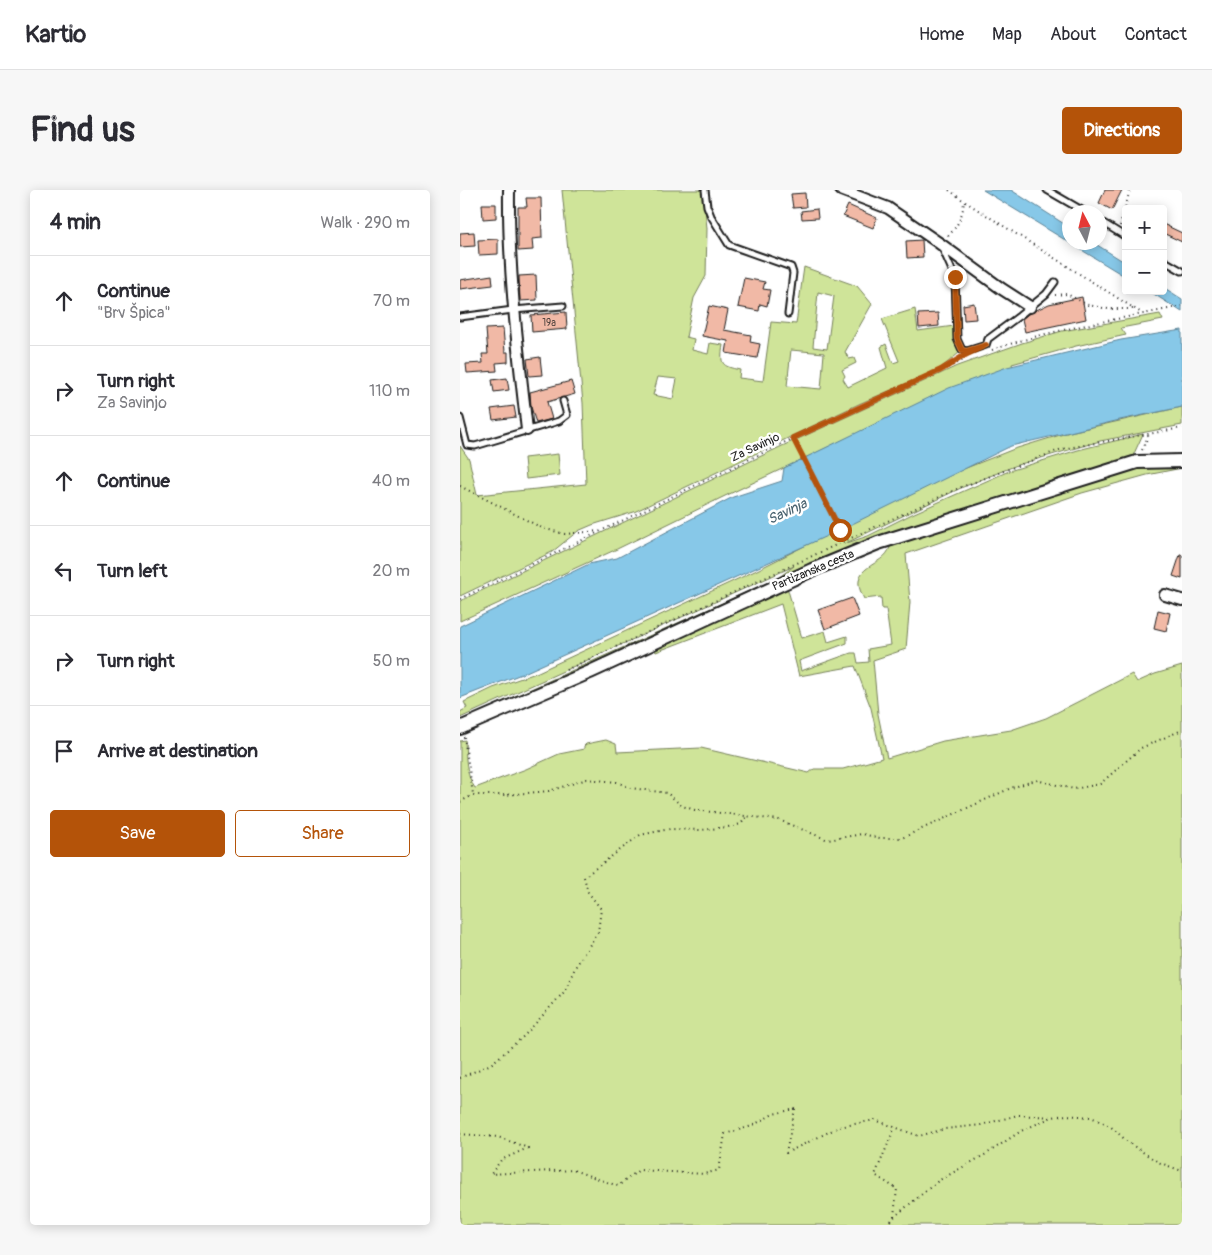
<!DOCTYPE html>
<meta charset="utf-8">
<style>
:root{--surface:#fff;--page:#f7f7f7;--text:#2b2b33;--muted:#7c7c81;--line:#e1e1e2;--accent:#b45309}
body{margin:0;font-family:Pangolin,sans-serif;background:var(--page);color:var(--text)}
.controls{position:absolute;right:15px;top:15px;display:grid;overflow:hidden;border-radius:5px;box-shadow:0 2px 12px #0003}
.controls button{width:45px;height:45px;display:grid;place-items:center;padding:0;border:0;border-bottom:1px solid var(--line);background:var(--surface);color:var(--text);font:25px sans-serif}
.compass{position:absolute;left:602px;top:15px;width:45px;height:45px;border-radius:50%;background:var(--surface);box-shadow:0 2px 12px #0003;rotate:353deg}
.stop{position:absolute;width:15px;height:15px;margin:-11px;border:4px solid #b45309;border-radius:50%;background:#fff}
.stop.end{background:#b45309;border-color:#fff;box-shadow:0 1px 5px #0008}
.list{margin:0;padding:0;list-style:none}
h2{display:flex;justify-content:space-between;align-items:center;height:65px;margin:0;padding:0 20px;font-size:21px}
h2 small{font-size:16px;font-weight:400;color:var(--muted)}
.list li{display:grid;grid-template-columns:32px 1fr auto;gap:15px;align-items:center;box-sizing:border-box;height:90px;padding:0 20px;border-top:1px solid var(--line)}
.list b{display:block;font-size:19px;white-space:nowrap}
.list p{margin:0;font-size:16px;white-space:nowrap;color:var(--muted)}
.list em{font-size:16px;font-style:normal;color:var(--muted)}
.actions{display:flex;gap:10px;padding:15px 20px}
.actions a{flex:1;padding:11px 0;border:1px solid var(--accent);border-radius:5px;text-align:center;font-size:18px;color:var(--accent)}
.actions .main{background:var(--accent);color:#fff}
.icon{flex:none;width:28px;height:28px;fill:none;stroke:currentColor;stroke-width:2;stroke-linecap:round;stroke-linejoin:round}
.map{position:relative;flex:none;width:722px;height:1035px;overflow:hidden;border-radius:5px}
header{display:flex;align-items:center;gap:30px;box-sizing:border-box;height:70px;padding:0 25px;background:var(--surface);border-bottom:1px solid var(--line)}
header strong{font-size:24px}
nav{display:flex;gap:28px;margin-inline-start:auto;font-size:18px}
.intro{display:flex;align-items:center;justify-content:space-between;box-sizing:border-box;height:120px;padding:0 30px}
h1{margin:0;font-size:35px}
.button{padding:12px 22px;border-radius:5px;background:var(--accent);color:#fff;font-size:18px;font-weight:700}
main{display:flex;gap:30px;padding:0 30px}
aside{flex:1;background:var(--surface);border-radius:5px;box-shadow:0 2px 12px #0003}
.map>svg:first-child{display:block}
.green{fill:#cfe499;stroke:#76805a;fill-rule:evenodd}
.water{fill:#87c8e8;stroke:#5c8396}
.building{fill:#f1b9a6;stroke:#1c1c1c}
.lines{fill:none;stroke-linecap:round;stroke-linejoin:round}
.service-casing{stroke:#1c1c1c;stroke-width:9}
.minor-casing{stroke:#1c1c1c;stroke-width:14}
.tertiary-casing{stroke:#1c1c1c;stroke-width:16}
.path{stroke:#1c1c1c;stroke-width:2;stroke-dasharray:1 4;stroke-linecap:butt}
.service{stroke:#fff;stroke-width:5}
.minor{stroke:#fff;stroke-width:10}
.tertiary{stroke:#fff;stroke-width:12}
.route{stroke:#b45309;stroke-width:6}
.labels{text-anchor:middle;stroke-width:5;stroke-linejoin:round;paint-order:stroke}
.number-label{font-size:10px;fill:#51433e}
.street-label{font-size:12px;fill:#1c1c1c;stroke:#fff}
.water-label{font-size:14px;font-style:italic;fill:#47616e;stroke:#fff}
</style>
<header>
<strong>Kartio</strong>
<nav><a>Home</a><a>Map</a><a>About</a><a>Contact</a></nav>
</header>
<div class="intro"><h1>Find us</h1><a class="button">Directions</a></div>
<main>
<aside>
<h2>4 min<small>Walk · 290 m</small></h2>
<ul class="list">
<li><svg class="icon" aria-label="ahead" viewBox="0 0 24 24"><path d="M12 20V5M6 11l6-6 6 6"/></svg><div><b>Continue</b><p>&quot;Brv Špica&quot;</p></div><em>70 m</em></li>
<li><svg class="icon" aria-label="right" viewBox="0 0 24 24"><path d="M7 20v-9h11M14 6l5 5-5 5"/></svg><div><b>Turn right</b><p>Za Savinjo</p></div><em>110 m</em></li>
<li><svg class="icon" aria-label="ahead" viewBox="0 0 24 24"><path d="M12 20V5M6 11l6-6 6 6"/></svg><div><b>Continue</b></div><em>40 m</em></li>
<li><svg class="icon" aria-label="left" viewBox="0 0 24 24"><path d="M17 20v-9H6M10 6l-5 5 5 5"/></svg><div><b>Turn left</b></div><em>20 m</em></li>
<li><svg class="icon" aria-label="right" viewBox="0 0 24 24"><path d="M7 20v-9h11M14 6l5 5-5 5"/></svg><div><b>Turn right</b></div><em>50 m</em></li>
<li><svg class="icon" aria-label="arrive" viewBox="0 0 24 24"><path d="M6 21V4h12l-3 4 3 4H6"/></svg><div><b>Arrive at destination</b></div></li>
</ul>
<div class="actions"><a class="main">Save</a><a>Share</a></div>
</aside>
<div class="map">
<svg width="722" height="1035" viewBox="0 0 722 1035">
<rect width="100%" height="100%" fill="#fff"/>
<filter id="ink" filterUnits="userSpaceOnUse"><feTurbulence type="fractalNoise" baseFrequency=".02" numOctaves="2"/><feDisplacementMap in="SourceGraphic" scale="10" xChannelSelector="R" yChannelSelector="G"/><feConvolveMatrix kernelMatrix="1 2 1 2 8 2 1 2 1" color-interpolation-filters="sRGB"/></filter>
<g filter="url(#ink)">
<path class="green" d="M 102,0 L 243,0 L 247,38 L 246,86 L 234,108 L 226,147 L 234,149 L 232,160 L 248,164 L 250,153 L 263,155 C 260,174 261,176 280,180 L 279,188 L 303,191 L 311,132 L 336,134 L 344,77 L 397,96 L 412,114 L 385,162 L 389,169 L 394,168 L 396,173 L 382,180 L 385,186 L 383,189 L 388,197 L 427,178 L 421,157 L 426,154 L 433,173 L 439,171 L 422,129 L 455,119 L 458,141 L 494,136 L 495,149 L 500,162 L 479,180 L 399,214 L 174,322 L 132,335 L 118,341 L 92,362 L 0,406 L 0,256 L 9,269 L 17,305 L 126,294 L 123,213 ZM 358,102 L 374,106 L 367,159 L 353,157 ZM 331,160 L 364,163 L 361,199 L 327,196 ZM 198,187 L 217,189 L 213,209 L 193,205 Z
M 700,124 L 703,130 L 661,138 L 666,145 L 616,156 L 552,174 L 553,177 L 383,250 L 263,307 L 157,359 L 0,431 L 0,411 L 320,257 L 497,176 L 562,153 L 602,141 Z
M 722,217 L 722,235 L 640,251 L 557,275 L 503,297 L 384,354 L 408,346 L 452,324 L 549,281 L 618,260 L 683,244 L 672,268 L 458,336 L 19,527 L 15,524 L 318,388 L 334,376 L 0,528 L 0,522 L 7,518 L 4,512 L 33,498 L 76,483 L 297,380 L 394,331 L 496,282 L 554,259 L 610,242 Z
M 98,264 L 100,285 L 66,289 L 64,268 Z
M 722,274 L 722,278 L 687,285 L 622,303 L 446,364 L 450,412 L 446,459 L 413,470 L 418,524 L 427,568 L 483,551 L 551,540 L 586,528 L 672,484 L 677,492 L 695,484 L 722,476 L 722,1035 L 0,1035 L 0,551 L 5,550 C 6,567 5,584 15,598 L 66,579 L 99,564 L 124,559 L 124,556 L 126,554 L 146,550 L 156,554 L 157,562 L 241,558 L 349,583 L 354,579 L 383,579 L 422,568 L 411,518 L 395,476 L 339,486 L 321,414 L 196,462 L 194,458 L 327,397 L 342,448 L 365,441 L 368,452 L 387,446 L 387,453 L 339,471 L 341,481 L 391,463 L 396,463 L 398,473 L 409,472 L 408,459 L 431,455 L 426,419 L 422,419 L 421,407 L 404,409 C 385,374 424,378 430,357 L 576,309 L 676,279 L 702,275 Z"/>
<path class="water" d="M 523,0 L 551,0 L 609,37 L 610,52 L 634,53 L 666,73 L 666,87 Z
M 703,97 L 722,109 L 722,122 L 689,101 L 703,101 Z
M 722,140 L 722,217 L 660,230 L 551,256 L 380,340 L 64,483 L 0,508 L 0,436 L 129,374 L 157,368 L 273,307 L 322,291 L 324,278 L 489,198 L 547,177 L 661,150 Z"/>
<path class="building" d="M 645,0 L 662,0 L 652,20 L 639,13 Z
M 345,3 L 346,17 L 333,18 L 331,4 Z
M 66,8 L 81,8 L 82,48 L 72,49 L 73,60 L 58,61 L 58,17 L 67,17 Z
M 22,14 L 36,14 L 36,28 L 23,29 Z
M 388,15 L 417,28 L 413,38 L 383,26 Z
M 357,19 L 358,28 L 342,29 L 341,21 Z
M 703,34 L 722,43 L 722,52 L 703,43 Z
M 14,42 L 15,56 L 0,57 L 0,43 Z
M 38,49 L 38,64 L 19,65 L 18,50 Z
M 462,50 L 463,67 L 447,68 L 446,51 Z
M 32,85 L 33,95 L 0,99 L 0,90 Z
M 76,85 L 77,110 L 60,111 L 59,86 Z
M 284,88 L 305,92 L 303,99 L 310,100 L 307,116 L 300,114 L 299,121 L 278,117 Z
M 622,107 L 626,129 L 565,142 L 562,129 L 568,124 L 589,114 Z
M 514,113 L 516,129 L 504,130 L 503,115 Z
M 249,116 L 268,120 L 264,140 L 291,145 L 290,152 L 300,154 L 297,168 L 266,163 L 268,151 L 242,146 Z
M 106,122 L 107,139 L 72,142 L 71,125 Z
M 478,123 L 479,136 L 459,138 L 458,124 Z
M 43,138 L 45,162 L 48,162 L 48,172 L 36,173 L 37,181 L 7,183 L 6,174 L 23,173 L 22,164 L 28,164 L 26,139 Z
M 80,167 L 82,185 L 69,186 L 67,169 Z
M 47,188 L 49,200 L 34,202 L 32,190 Z
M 111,191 L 115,204 L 87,212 L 92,229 L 76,233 L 71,217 L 70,202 Z
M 54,216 L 56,227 L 33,230 L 31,219 Z
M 720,365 L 722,365 L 722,389 L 713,386 Z
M 392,408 L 399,426 L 365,439 L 358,420 Z
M 698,420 L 710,423 L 706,441 L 694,438 Z"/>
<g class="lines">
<g class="service-casing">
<path id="service" d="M 245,0 L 247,16 L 251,26 L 269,55 L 331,77 L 333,83 L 328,124
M 587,0 L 625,22
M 640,31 L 666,47
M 483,60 L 495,87 L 497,149 L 502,160 L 507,161 L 526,155 L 528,149 L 559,126 L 586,104 L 595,92
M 703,70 L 722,81
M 0,127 L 53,120 L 103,116
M 0,228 L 7,255 L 15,256 L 99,231 L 107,225 L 103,211"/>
</g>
<g class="minor-casing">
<path id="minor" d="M 49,0 C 48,81 58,160 67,240
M 381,0 L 428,18 L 479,53 L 542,99 L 570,117
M 705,405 L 722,410"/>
</g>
<g class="tertiary-casing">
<path id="tertiary" d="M 0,538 L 130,482 L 352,380 L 418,353 L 677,272 L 722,271"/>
</g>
<path class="path" d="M 489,0 L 504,11 L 683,124
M 660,36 L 670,0
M 488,46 C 498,36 503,25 504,11
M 595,105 L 607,104 L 628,115 L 648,119 L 674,119
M 532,160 C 594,138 658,130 722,116
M 492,173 L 501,168
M 333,248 L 385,350
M 682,260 L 689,244
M 0,296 L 82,338 L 105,344 L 139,341
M 0,409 L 319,255 L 506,169
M 106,480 L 499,298 L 602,259 L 722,238
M 4,547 L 13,604
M 0,612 L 13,605 L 45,605 L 89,601 L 127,589 L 157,592 L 171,598 L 207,603 L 222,616 L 235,620 L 319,630 L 368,650 L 402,644 L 420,648 L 442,648 L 551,598 L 576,590 L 614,599 L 640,594 L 681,558 L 722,540
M 0,888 L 31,874 L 64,846 L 104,802 L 116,776 L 138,742 L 141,719 L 128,702 L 124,687 L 180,645 L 210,639 L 241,640 L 268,637 L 281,634 L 288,625
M 0,944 L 38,947 L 68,958 L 41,970 L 31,984 L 113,980 L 158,996 L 179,980 L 244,984 L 259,980 L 265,944 L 292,936 L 313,924 L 335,919 L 326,963 L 379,937 L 415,930 L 459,946 L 485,939 L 521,935 L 558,925 L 592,927
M 434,1026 L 437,999 L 415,985 L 435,937
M 434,1035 L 431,1031 L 434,1027 L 478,991 L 528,963 L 561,941 L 592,927 L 606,925 L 631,927 L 650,936 L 669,953 L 698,972 L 722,981"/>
<use href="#service" class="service"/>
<use href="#minor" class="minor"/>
<use href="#tertiary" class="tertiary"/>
</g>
</g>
<g class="lines" filter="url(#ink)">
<path class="route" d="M 380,340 L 333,248 L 481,180 L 507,164 L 526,155 L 506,161 L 502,160 L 497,149 L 495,87"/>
</g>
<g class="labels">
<g class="number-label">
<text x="89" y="136">19a</text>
</g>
<g class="street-label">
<text transform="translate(295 257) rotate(-25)" y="4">Za Savinjo</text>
<text transform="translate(353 380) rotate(-23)" y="4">Partizanska cesta</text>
</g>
<g class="water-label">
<text transform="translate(327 321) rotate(-25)" y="5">Savinja</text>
</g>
</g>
</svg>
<div class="controls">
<button>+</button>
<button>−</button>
</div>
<svg class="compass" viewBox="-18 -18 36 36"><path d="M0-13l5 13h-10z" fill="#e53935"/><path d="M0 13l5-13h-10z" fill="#7c7c81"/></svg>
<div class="stop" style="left:380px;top:340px"></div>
<div class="stop end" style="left:495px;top:87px"></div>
</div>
</main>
